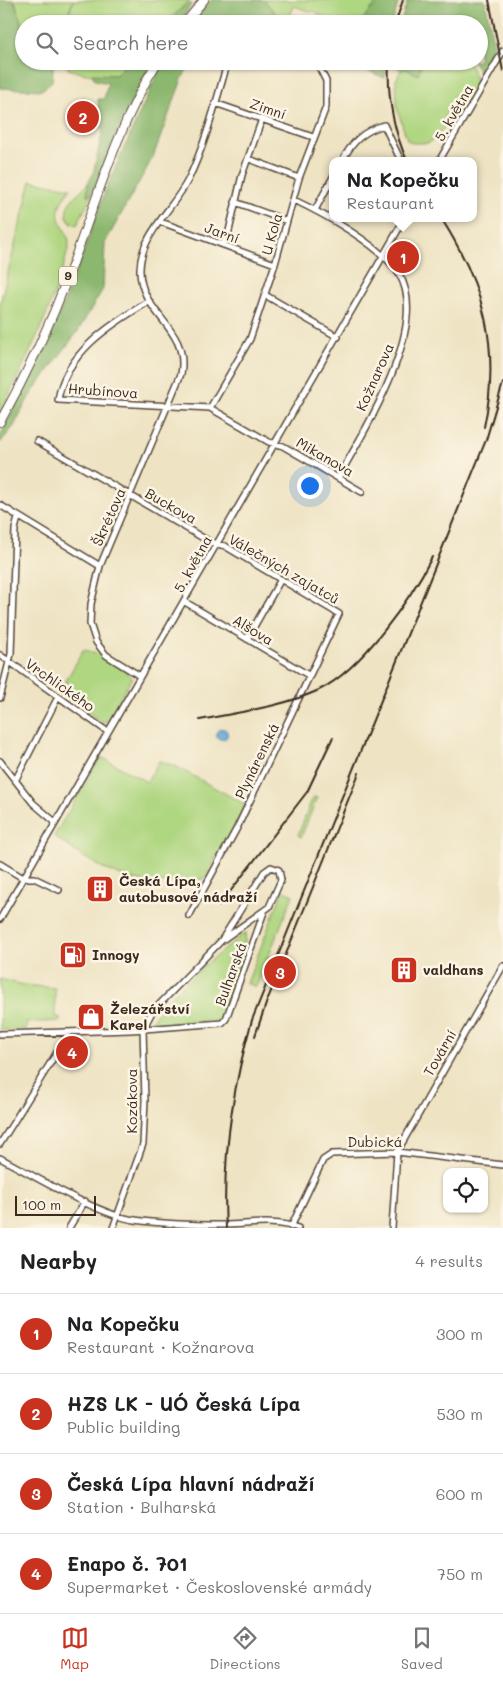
<!DOCTYPE html>
<meta charset="utf-8">
<style>
:root{--surface:#fff;--page:#f6f6f6;--text:#202124;--muted:#757577;--line:#e0e0e0;--accent:#c8321e}
body{margin:0;font-family:Mali,sans-serif;background:var(--page);color:var(--text)}
.controls{position:absolute;right:15px;bottom:15px;display:grid;overflow:hidden;border-radius:10px;box-shadow:0 1px 4px #0004}
.controls button{width:45px;height:45px;display:grid;place-items:center;padding:0;border:0;border-bottom:1px solid var(--line);background:var(--surface);color:var(--text);font:25px sans-serif}
.scale{position:absolute;left:15px;bottom:12px;width:81px;box-sizing:border-box;padding-left:5px;border:2px solid #3b2a1e;border-top:0;font-size:14px;line-height:18px;white-space:nowrap;color:#3b2a1e;-webkit-text-stroke:4px #fcf5e5;paint-order:stroke}
.you{position:absolute;left:309px;top:485px;width:18px;height:18px;margin:-12px;border:4px solid #fff;border-radius:50%;background:#1a73e8;box-shadow:0 0 0 8px #1a73e833}
.badge{display:grid;place-items:center;width:32px;height:32px;border-radius:50%;background:var(--accent);color:#fff;font-size:16px;font-weight:700}
.pin{position:absolute;translate:-50% -50%;border:2px solid #fff;box-shadow:0 1px 5px #0006}
.popup{position:absolute;left:329px;top:157px;width:148px;height:65px;box-sizing:border-box;display:grid;place-content:center;border-radius:10px;background:var(--surface);filter:drop-shadow(0 1px 4px #0005);font-size:16px;white-space:nowrap;color:var(--muted)}
.popup b{font-size:19px;color:var(--text)}
.popup::after{content:'';position:absolute;left:50%;top:100%;margin-left:-10px;border:10px solid transparent;border-top-color:var(--surface)}
.list{margin:0;padding:0;list-style:none}
h2{display:flex;justify-content:space-between;align-items:center;height:65px;margin:0;padding:0 20px;font-size:21px}
h2 small{font-size:16px;font-weight:400;color:var(--muted)}
.list li{display:grid;grid-template-columns:32px 1fr auto;gap:15px;align-items:center;box-sizing:border-box;height:80px;padding:0 20px;border-top:1px solid var(--line)}
.list b{display:block;font-size:19px;white-space:nowrap}
.list p{margin:0;font-size:16px;white-space:nowrap;color:var(--muted)}
.list em{font-size:16px;font-style:normal;color:var(--muted)}
.icon{flex:none;width:28px;height:28px;fill:none;stroke:currentColor;stroke-width:2;stroke-linecap:round;stroke-linejoin:round}
.map{position:relative;flex:none;width:503px;height:1228px;overflow:hidden}
.search{position:absolute;background:var(--surface);box-shadow:0 1px 4px #0004;left:15px;right:15px;top:15px;height:55px;display:flex;align-items:center;gap:12px;box-sizing:border-box;padding:0 18px;border-radius:28px;color:var(--muted);font-size:19px}
.sheet{height:385px;background:var(--surface)}
nav{display:flex;justify-content:space-around;align-items:center;box-sizing:border-box;height:70px;border-top:1px solid var(--line);background:var(--surface);font-size:14px;color:var(--muted)}
nav a{display:grid;justify-items:center;gap:2px}
nav .on{color:var(--accent)}
.map>svg:first-child{display:block}
.green{fill:#afd680;stroke:#75804f}
.forest{fill:#8bb76e;stroke:#637046}
.water{fill:#67addd;stroke:#516c7e}
.lines{fill:none;stroke-linecap:round;stroke-linejoin:round}
.minor-casing{stroke:#564637;stroke-width:8}
.primary-casing{stroke:#564637;stroke-width:10}
.minor{stroke:#fff;stroke-width:5}
.primary{stroke:#fff;stroke-width:8}
.rail{stroke:#3b2a1e;stroke-width:2}
.labels{text-anchor:middle;stroke-width:5;stroke-linejoin:round;paint-order:stroke}
.shield{fill:#fcf5e5;stroke:#75675a;stroke-width:1}
.shield-label{font-size:12px;font-weight:bold;fill:#3b2a1e}
.street-label{font-size:14px;fill:#3b2a1e;stroke:#fcf5e5}
.poi-label{font-size:14px;font-weight:bold;fill:#3b2a1e;stroke:#fcf5e5;text-anchor:start}
</style>
<div class="map">
<svg width="503" height="1228" viewBox="0 0 503 1228">
<rect width="100%" height="100%" fill="#fcf5e5"/>
<filter id="ink" filterUnits="userSpaceOnUse"><feTurbulence type="fractalNoise" baseFrequency=".02" numOctaves="2"/><feDisplacementMap in="SourceGraphic" scale="10" xChannelSelector="R" yChannelSelector="G"/><feConvolveMatrix kernelMatrix="1 2 1 2 8 2 1 2 1" color-interpolation-filters="sRGB"/></filter>
<filter id="wash" filterUnits="userSpaceOnUse"><feTurbulence type="fractalNoise" baseFrequency=".0096" numOctaves="4" result="noise"/><feDisplacementMap in="SourceGraphic" scale="20" xChannelSelector="R" yChannelSelector="G"/><feGaussianBlur stdDeviation="1.12" result="paint"/><feColorMatrix in="noise" values="0 0 0 0 0 0 0 0 0 0 0 0 0 0 0 0 0 1.4 0 .05"/><feComposite in="paint" operator="in"/></filter>
<g filter="url(#wash)">
<rect width="100%" height="100%" fill="#eee3c3"/>
<path class="green" d="M 15,0 L 73,0 L 64,24 L 24,24 L 24,32 Z
M 74,0 L 190,0 L 165,24 L 65,24 Z
M 264,0 L 379,0 L 359,24 L 334,24 L 314,11 L 311,12 L 294,6 L 287,24 L 280,24 L 278,16 Z
M 68,61 L 128,61 L 116,75 C 100,77 82,74 68,69 Z
M 422,61 L 469,61 L 477,82 L 470,93 L 445,115 L 444,128 L 429,143 L 412,143 L 407,140 L 397,108 L 396,80 L 401,70 L 406,69 L 418,75 Z
M 31,181 L 71,188 C 41,224 75,225 68,250 C 53,307 27,359 0,412 L 0,304 Z
M 88,183 L 87,195 L 92,194 L 77,225 L 72,223 C 56,208 79,194 88,183 Z
M 83,650 C 100,652 121,663 132,678 L 106,722 L 100,721 L 60,692 Z
M 101,757 L 147,782 L 159,761 L 175,766 L 246,805 L 204,879 C 188,879 173,883 158,883 C 118,882 85,859 54,836 Z
M 313,797 L 317,798 L 301,837 L 298,835 Z
M 283,890 L 293,895 L 256,987 L 247,983 Z
M 246,932 L 243,958 L 220,1020 L 150,1025 C 159,1000 223,950 246,932 Z
M 0,979 L 24,985 L 55,988 L 55,1017 L 60,1017 L 60,1021 L 26,1023 L 27,1029 L 0,1030 Z"/>
<path class="forest" d="M 0,0 L 14,0 L 24,32 L 24,61 L 54,61 L 52,81 L 42,90 L 0,88 Z
M 211,0 L 264,0 L 278,16 L 280,24 L 192,24 Z
M 379,0 L 399,0 L 392,24 L 359,24 Z
M 408,0 L 485,0 L 495,53 L 481,76 L 473,61 L 479,61 L 479,24 L 400,24 Z
M 188,2 L 192,4 L 178,24 L 165,24 Z
M 128,61 L 152,61 L 122,120 L 92,194 L 87,195 L 88,183 L 93,174 L 103,130 L 100,128 L 98,99 L 104,99 L 108,83 L 95,80 L 92,74 L 116,75 Z
M 165,61 L 191,61 L 182,79 L 153,157 L 105,243 L 103,289 L 78,331 L 29,397 L 14,426 L 0,443 L 0,436 L 46,346 L 77,270 L 108,184 L 159,70 Z
M 353,61 L 385,61 L 385,78 L 355,66 Z
M 393,61 L 422,61 L 418,75 L 406,69 L 401,70 L 393,64 Z"/>
<path class="water" d="M216.5 734a5.5 5.5 0 1 1 11 0a5.5 5.5 0 1 1-11 0Z"/>
</g>
<g filter="url(#ink)">
<g class="lines">
<g class="minor-casing">
<path id="minor" d="M 215,103 L 313,137
M 249,159 L 299,178
M 342,161 C 352,142 363,131 384,125 L 401,161
M 439,161 L 503,51
M 294,200 C 324,214 382,246 399,274 C 431,326 364,431 338,478
M 235,202 L 287,221
M 315,210 L 333,177
M 161,222 L 275,264
M 223,245 L 229,231 L 242,175 L 262,119
M 265,295 L 338,337
M 148,302 C 111,324 65,353 58,400 L 210,408 L 269,442 L 283,446 L 362,492
M 210,408 L 250,339 L 275,264 L 299,178 L 326,107 L 326,81 L 316,61
M 37,441 L 210,542 L 225,546 L 339,614 L 237,828 L 189,916
M 0,505 L 100,566
M 185,602 L 310,676
M 247,639 L 281,579
M 0,655 L 108,732
M 140,676 L 106,655 L 96,642 L 90,624 L 91,604 L 100,566 L 181,374 C 190,327 139,314 140,269 C 141,234 173,209 188,180 C 206,143 216,101 228,61
M 0,698 L 11,654 L 15,529 L 18,518
M 0,761 L 33,803 L 55,822
M 16,779 L 58,697
M 0,864 L 23,878
M 23,878 L 34,878 L 59,890
M 0,919 L 405,218
M 143,1029 L 152,1012 L 221,941 L 269,907 L 281,880 L 279,870 L 271,867 L 264,872 L 221,941
M 0,1034 L 131,1030 L 222,1023 L 226,1019 L 264,912
M 0,1144 L 69,1033
M 0,1158 C 35,1176 98,1215 135,1220 C 163,1224 194,1225 223,1225 C 248,1225 274,1219 298,1228
M 291,1227 L 323,1160 L 332,1154 L 397,1152 L 503,1165
M 69,1228 L 85,1201
M 113,1228 L 143,1144 L 145,1100 L 143,1029
M 392,1228 L 397,1152 L 503,966"/>
</g>
<g class="primary-casing">
<path id="primary" d="M 184,24 L 204,0
M 0,422 C 27,374 50,325 69,274 C 96,202 117,126 158,61"/>
</g>
<use href="#minor" class="minor"/>
<use href="#primary" class="primary"/>
<path class="rail" d="M 489,0 L 503,71
M 395,24 L 403,0
M 389,61 C 387,96 393,129 407,161
M 441,218 C 484,285 501,348 484,427
M 200,720 C 239,712 282,707 319,690 C 361,670 411,598 432,557
M 219,906 L 307,792 L 333,737
M 255,1036 L 267,1001 L 359,773
M 226,1228 C 222,1157 232,1089 252,1020 L 486,440 L 503,383"/>
</g>
</g>
<defs>
<g id="building-square" transform="scale(1.4375)"><rect x="-9" y="-9" width="18" height="18" rx="4" fill="#c8321e" stroke="#fcf5e5"/><path d="M-4-6H4V6H1V3H-1V6H-4ZM-2.5-4.3h1.7v1.8h-1.7ZM.8-4.3h1.7v1.8H.8ZM-2.5-1h1.7V.8h-1.7ZM.8-1h1.7V.8H.8Z" fill="#fff"/></g>
<g id="fuel-square" transform="scale(1.4375)"><rect x="-9" y="-9" width="18" height="18" rx="4" fill="#c8321e" stroke="#fcf5e5"/><path d="M-5.5-6h7V0h2V4h1.3V-2.5L3-4.5l.8-.8L6-3V5H2.5V1h-1V6h-7ZM-4.2-4.7v3.2H.2V-4.7Z" fill="#fff"/></g>
<g id="shop-square" transform="scale(1.4375)"><rect x="-9" y="-9" width="18" height="18" rx="4" fill="#c8321e" stroke="#fcf5e5"/><path d="M-5-2.5h2.3a2.7 3.5 0 0 1 5.4 0H5L5.5 6h-11ZM-1.5-2.5h3a1.5 2.3 0 0 0-3 0Z" fill="#fff"/></g>
</defs>
<g fill-rule="evenodd">
<use href="#building-square" x="100" y="889"/>
<use href="#fuel-square" x="73" y="955"/>
<use href="#building-square" x="404" y="970"/>
<use href="#shop-square" x="91" y="1017"/>
</g>
<g class="labels">
<rect class="shield" x="59" y="266.5" width="18" height="19" rx="4"/>
<g class="shield-label">
<text x="68" y="280">9</text>
</g>
<g class="street-label">
<text transform="translate(268 109) rotate(19)" y="5">Zimní</text>
<text transform="translate(454 113) rotate(-60)" y="5">5. května</text>
<text transform="translate(222 233) rotate(20)" y="5">Jarní</text>
<text transform="translate(272 234) rotate(-74)" y="5">U Kola</text>
<text transform="translate(375 377) rotate(-66)" y="5">Kožnarova</text>
<text transform="translate(103 391) rotate(4)" y="5">Hrubínova</text>
<text transform="translate(325 457) rotate(30)" y="5">Mikanova</text>
<text transform="translate(171 506) rotate(30)" y="5">Buckova</text>
<text transform="translate(109 517) rotate(-66)" y="5">Škrétova</text>
<text transform="translate(193 564) rotate(-61)" y="5">5. května</text>
<text transform="translate(284 569) rotate(30)" y="5">Válečných zajatců</text>
<text transform="translate(253 630) rotate(31)" y="5">Alšova</text>
<text transform="translate(60 685) rotate(35)" y="5">Vrchlického</text>
<text transform="translate(257 761) rotate(-64)" y="5">Plynárenská</text>
<text transform="translate(231 974) rotate(-70)" y="5">Bulharská</text>
<text transform="translate(440 1053) rotate(-60)" y="5">Tovární</text>
<text transform="translate(132 1101) rotate(-90)" y="5">Kozákova</text>
<text x="375" y="1147">Dubická</text>
</g>
<g class="poi-label">
<text x="119" y="886">Česká Lípa,<tspan x="119" dy="16">autobusové nádraží</tspan></text>
<text x="92" y="960">Innogy</text>
<text x="423" y="975">valdhans</text>
<text x="110" y="1014">Železářství<tspan x="110" dy="16">Karel</tspan></text>
</g>
</g>
</svg>
<div class="controls">
<button><svg class="icon" aria-label="locate" viewBox="0 0 24 24"><circle cx="12" cy="12" r="6"/><path d="M12 2v4M12 18v4M2 12h4M18 12h4"/></svg></button>
</div>
<div class="scale">100 m</div>
<div class="you"></div>
<div class="pin badge" style="left:403px;top:257px">1</div>
<div class="popup"><b>Na Kopečku</b>Restaurant</div>
<div class="pin badge" style="left:83px;top:117px">2</div>
<div class="pin badge" style="left:280px;top:972px">3</div>
<div class="pin badge" style="left:72px;top:1052px">4</div>
<div class="search"><svg class="icon" aria-label="search" viewBox="0 0 24 24"><circle cx="10" cy="10" r="6"/><path d="M15 15l6 6"/></svg>Search here</div>
</div>
<section class="sheet">
<h2>Nearby<small>4 results</small></h2>
<ul class="list">
<li><span class="badge">1</span><div><b>Na Kopečku</b><p>Restaurant · Kožnarova</p></div><em>300 m</em></li>
<li><span class="badge">2</span><div><b>HZS LK - UÓ Česká Lípa</b><p>Public building</p></div><em>530 m</em></li>
<li><span class="badge">3</span><div><b>Česká Lípa hlavní nádraží</b><p>Station · Bulharská</p></div><em>600 m</em></li>
<li><span class="badge">4</span><div><b>Enapo č. 701</b><p>Supermarket · Československé armády</p></div><em>750 m</em></li>
</ul>
</section>
<nav>
<a class="on"><svg class="icon" aria-label="map" viewBox="0 0 24 24"><path d="M3 6l6-2 6 2 6-2v14l-6 2-6-2-6 2zM9 4v14M15 6v14"/></svg>Map</a>
<a><svg class="icon" aria-label="directions" viewBox="0 0 24 24"><path d="M12 3l9 9-9 9-9-9zM9 14v-3h6M13 9l2 2-2 2"/></svg>Directions</a>
<a><svg class="icon" aria-label="saved" viewBox="0 0 24 24"><path d="M7 4h10v16l-5-4-5 4z"/></svg>Saved</a>
</nav>
